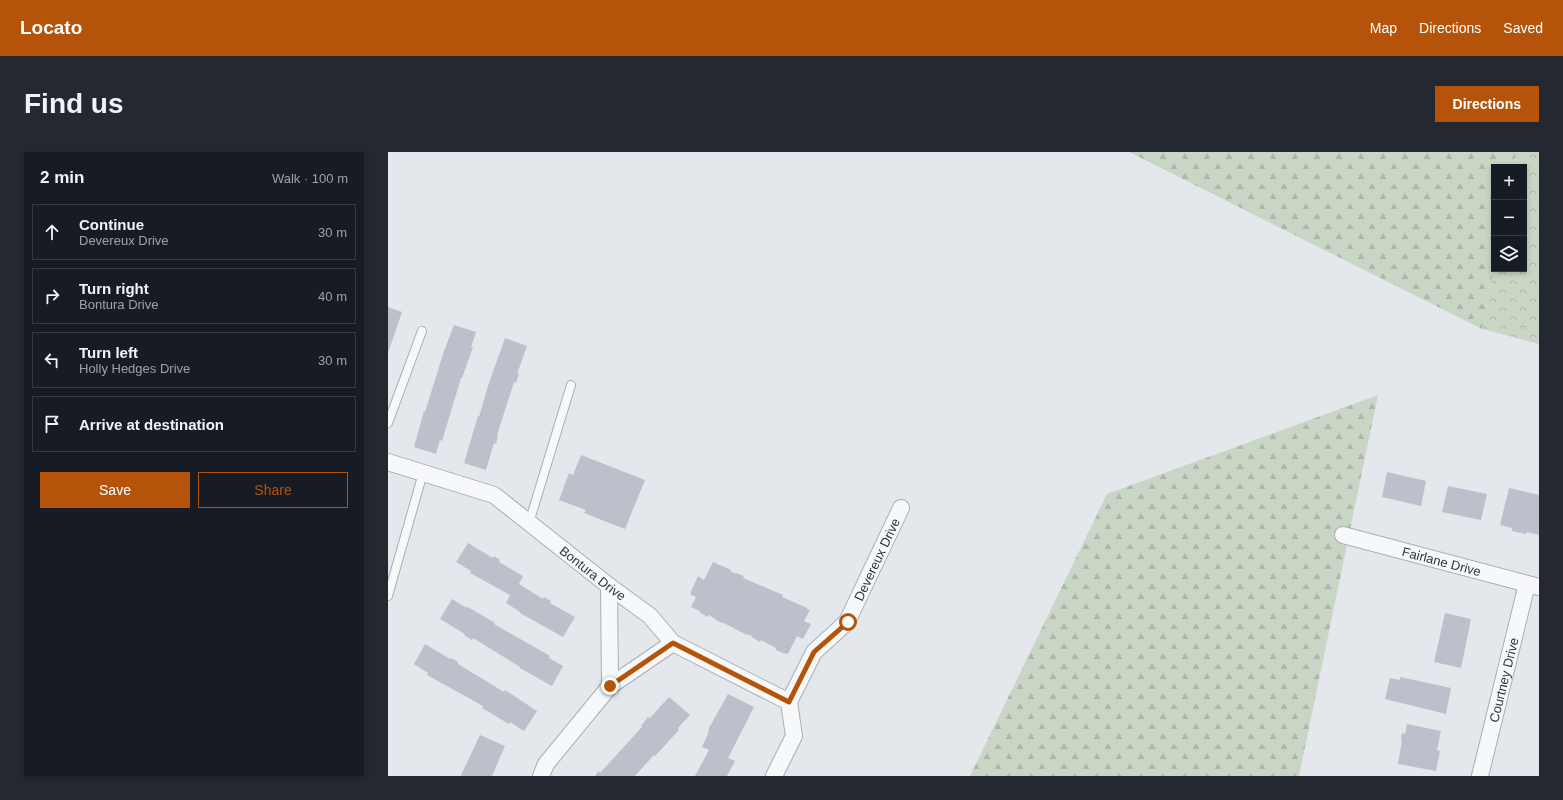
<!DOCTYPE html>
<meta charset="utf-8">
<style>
:root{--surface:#171b24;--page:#242831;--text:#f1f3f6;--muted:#9ea1a6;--line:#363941;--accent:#b45309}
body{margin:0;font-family:Helvetica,sans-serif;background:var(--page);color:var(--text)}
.controls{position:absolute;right:12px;top:12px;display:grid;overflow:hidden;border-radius:0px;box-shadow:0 2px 6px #0003}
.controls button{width:36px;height:36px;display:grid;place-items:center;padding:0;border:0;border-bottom:1px solid var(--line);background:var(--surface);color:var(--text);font:20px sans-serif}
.stop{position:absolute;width:12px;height:12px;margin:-9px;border:3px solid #b45309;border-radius:50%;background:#fff}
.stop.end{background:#b45309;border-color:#fff;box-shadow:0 1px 4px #0008}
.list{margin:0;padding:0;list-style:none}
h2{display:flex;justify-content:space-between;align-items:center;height:52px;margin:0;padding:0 16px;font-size:17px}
h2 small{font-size:13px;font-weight:400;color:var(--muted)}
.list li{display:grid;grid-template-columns:26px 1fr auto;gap:12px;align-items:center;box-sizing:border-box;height:56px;margin:0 8px 8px;padding:0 8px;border:1px solid var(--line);border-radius:0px}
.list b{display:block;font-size:15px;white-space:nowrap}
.list p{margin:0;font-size:13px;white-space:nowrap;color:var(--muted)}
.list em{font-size:13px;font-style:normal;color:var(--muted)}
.actions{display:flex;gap:8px;padding:12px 16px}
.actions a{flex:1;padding:9px 0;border:1px solid var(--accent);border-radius:0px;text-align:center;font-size:14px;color:var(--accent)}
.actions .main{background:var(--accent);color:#fff}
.icon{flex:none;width:22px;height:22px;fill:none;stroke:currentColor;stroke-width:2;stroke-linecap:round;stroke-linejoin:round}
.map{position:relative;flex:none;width:1151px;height:624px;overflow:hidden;border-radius:0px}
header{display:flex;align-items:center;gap:24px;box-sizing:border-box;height:56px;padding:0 20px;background:var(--accent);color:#fff}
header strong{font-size:19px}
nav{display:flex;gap:22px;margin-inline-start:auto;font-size:14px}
.intro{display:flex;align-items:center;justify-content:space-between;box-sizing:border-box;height:96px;padding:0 24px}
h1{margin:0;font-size:28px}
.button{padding:10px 18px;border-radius:0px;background:var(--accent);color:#fff;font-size:14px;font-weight:700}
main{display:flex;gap:24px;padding:0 24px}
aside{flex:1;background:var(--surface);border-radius:0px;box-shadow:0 2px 6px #0003}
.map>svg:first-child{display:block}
.forest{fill:url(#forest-firs)}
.park{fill:url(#park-crowns)}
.building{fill:#bbc0ca}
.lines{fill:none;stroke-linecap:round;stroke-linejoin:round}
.service-casing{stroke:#a9aeb7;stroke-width:10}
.minor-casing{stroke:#a9aeb7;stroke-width:18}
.service{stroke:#f7f8fa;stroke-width:8}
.minor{stroke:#f7f8fa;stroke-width:16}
.route{stroke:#b45309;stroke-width:5}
.labels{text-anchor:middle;stroke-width:3;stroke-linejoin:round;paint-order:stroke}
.street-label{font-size:13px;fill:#2b3445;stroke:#f4f6f9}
</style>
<header>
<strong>Locato</strong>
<nav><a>Map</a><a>Directions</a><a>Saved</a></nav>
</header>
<div class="intro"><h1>Find us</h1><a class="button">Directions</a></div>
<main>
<aside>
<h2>2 min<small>Walk · 100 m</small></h2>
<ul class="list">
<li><svg class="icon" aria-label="ahead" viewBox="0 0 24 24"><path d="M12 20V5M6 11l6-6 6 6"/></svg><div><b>Continue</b><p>Devereux Drive</p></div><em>30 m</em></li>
<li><svg class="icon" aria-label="right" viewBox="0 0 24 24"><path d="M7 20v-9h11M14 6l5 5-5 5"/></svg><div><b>Turn right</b><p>Bontura Drive</p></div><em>40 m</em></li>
<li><svg class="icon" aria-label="left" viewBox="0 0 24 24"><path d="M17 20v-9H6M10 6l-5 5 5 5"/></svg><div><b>Turn left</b><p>Holly Hedges Drive</p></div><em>30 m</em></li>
<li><svg class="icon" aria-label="arrive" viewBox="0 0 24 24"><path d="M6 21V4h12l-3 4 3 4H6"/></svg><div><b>Arrive at destination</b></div></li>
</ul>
<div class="actions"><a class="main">Save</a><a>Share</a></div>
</aside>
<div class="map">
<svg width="1151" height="624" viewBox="0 0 1151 624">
<defs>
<pattern id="forest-firs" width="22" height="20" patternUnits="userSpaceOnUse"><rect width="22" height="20" fill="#c9d6c5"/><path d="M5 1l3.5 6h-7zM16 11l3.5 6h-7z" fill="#adb8ab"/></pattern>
<pattern id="park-crowns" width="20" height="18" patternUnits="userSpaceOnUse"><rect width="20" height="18" fill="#c9d6c5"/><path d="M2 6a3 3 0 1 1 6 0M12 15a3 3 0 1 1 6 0" fill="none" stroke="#adb8ab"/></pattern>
</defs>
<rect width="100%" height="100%" fill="#e4e7ec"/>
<path class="forest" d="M 741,0 L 1128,0 L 1125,15 L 1106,15 L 1106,116 L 1094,177 Z
M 990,243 L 911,624 L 582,624 L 719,342 Z"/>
<path class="park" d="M 1128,0 L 1151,0 L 1151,192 L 1094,177 L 1106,116 L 1106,117 L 1136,117 L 1136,15 L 1125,15 Z"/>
<path class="building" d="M 0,155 L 14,160 L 0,201 Z
M 66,173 L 88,180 L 83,195 L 85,195 L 74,226 L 73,226 L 54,289 L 52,288 L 48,302 L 26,295 L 36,259 L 37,260 L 56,199 Z
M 117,186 L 139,194 L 129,222 L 131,222 L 128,231 L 126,230 L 109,283 L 110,283 L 108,292 L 106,291 L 98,318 L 76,311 L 90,264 L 91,265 L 100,234 Z
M 193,303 L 257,328 L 237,377 L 196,361 L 198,358 L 171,348 L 181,321 L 185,323 Z
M 999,320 L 1038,329 L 1033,354 L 994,345 Z
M 1060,334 L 1099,342 L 1093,368 L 1054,360 Z
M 1121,336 L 1151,343 L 1151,383 L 1139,380 L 1138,382 L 1124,379 L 1124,376 L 1112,373 Z
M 80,391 L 105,406 L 106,404 L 112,408 L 111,410 L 135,424 L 131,432 L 155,447 L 156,445 L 163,449 L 162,451 L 187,465 L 175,485 L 132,461 L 132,460 L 118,451 L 122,443 L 82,421 L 83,419 L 68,410 Z
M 325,410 L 343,418 L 342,419 L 348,422 L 348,421 L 356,424 L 355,426 L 395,443 L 394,445 L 419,456 L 419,457 L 422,458 L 416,469 L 423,472 L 415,487 L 409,484 L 400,502 L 397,501 L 397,502 L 388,498 L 388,496 L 373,488 L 372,490 L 364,485 L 364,484 L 359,482 L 359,483 L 334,470 L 333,471 L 321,463 L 320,465 L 311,460 L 312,459 L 303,455 L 308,445 L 302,442 L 310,424 L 316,428 Z
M 64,447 L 79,456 L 80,455 L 107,471 L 106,472 L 162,504 L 161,506 L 175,514 L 164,534 L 132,516 L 132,515 L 85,486 L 84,488 L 76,483 L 77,482 L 52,467 Z
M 1057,461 L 1083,467 L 1073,516 L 1046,510 Z
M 37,492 L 62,507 L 63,506 L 70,510 L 70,512 L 116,540 L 117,538 L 149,559 L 136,579 L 122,570 L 121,572 L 94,556 L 95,554 L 39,523 L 40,521 L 26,512 Z
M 1012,525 L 1063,536 L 1058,562 L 997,547 L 1002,526 L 1012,528 Z
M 340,542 L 366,555 L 340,606 L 347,609 L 339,624 L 307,624 L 321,598 L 314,595 L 320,582 L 321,576 Z
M 281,545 L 302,563 L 290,576 L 291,578 L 267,604 L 266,603 L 247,624 L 207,624 L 211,619 L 212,621 L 254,575 L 253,574 L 260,565 L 262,566 Z
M 1019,572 L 1053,579 L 1049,598 L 1052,599 L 1048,619 L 1010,612 L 1014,589 L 1013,588 L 1014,581 L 1017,582 Z
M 92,583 L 117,594 L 104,624 L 74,624 L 73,623 Z"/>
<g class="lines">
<g class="service-casing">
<path id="service" d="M 0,271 L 34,179
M 141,371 L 183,233
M 0,444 L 35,321"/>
</g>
<g class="minor-casing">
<g id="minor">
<path id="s1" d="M 0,310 L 106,343 L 221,434 L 262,464 L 285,491 L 401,550"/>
<path id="s2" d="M 955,383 L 1151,435"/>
<path d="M 221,434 L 222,534"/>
<path d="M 153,624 L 158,612 L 222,534 L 285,491"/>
<path id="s3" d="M 386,624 L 406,584 L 401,550 L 426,500 L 459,470 L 513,356"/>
<path id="s4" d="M 1092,624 L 1139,432"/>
</g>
</g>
<use href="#service" class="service"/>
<use href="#minor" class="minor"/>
</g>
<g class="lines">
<path class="route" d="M 222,534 L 285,491 L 401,550 L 426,500 L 460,470"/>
</g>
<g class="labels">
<g class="street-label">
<text dy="5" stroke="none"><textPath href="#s3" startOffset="249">Devereux Drive</textPath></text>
<text dy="5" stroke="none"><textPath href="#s2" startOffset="102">Fairlane Drive</textPath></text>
<text dy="5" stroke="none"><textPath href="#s1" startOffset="237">Bontura Drive</textPath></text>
<text dy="5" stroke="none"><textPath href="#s4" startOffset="99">Courtney Drive</textPath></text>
</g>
</g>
</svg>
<div class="controls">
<button>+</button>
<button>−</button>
<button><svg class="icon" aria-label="layers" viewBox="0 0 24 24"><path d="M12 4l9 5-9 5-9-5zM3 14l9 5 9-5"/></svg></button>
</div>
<div class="stop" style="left:460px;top:470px"></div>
<div class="stop end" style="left:222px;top:534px"></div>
</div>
</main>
